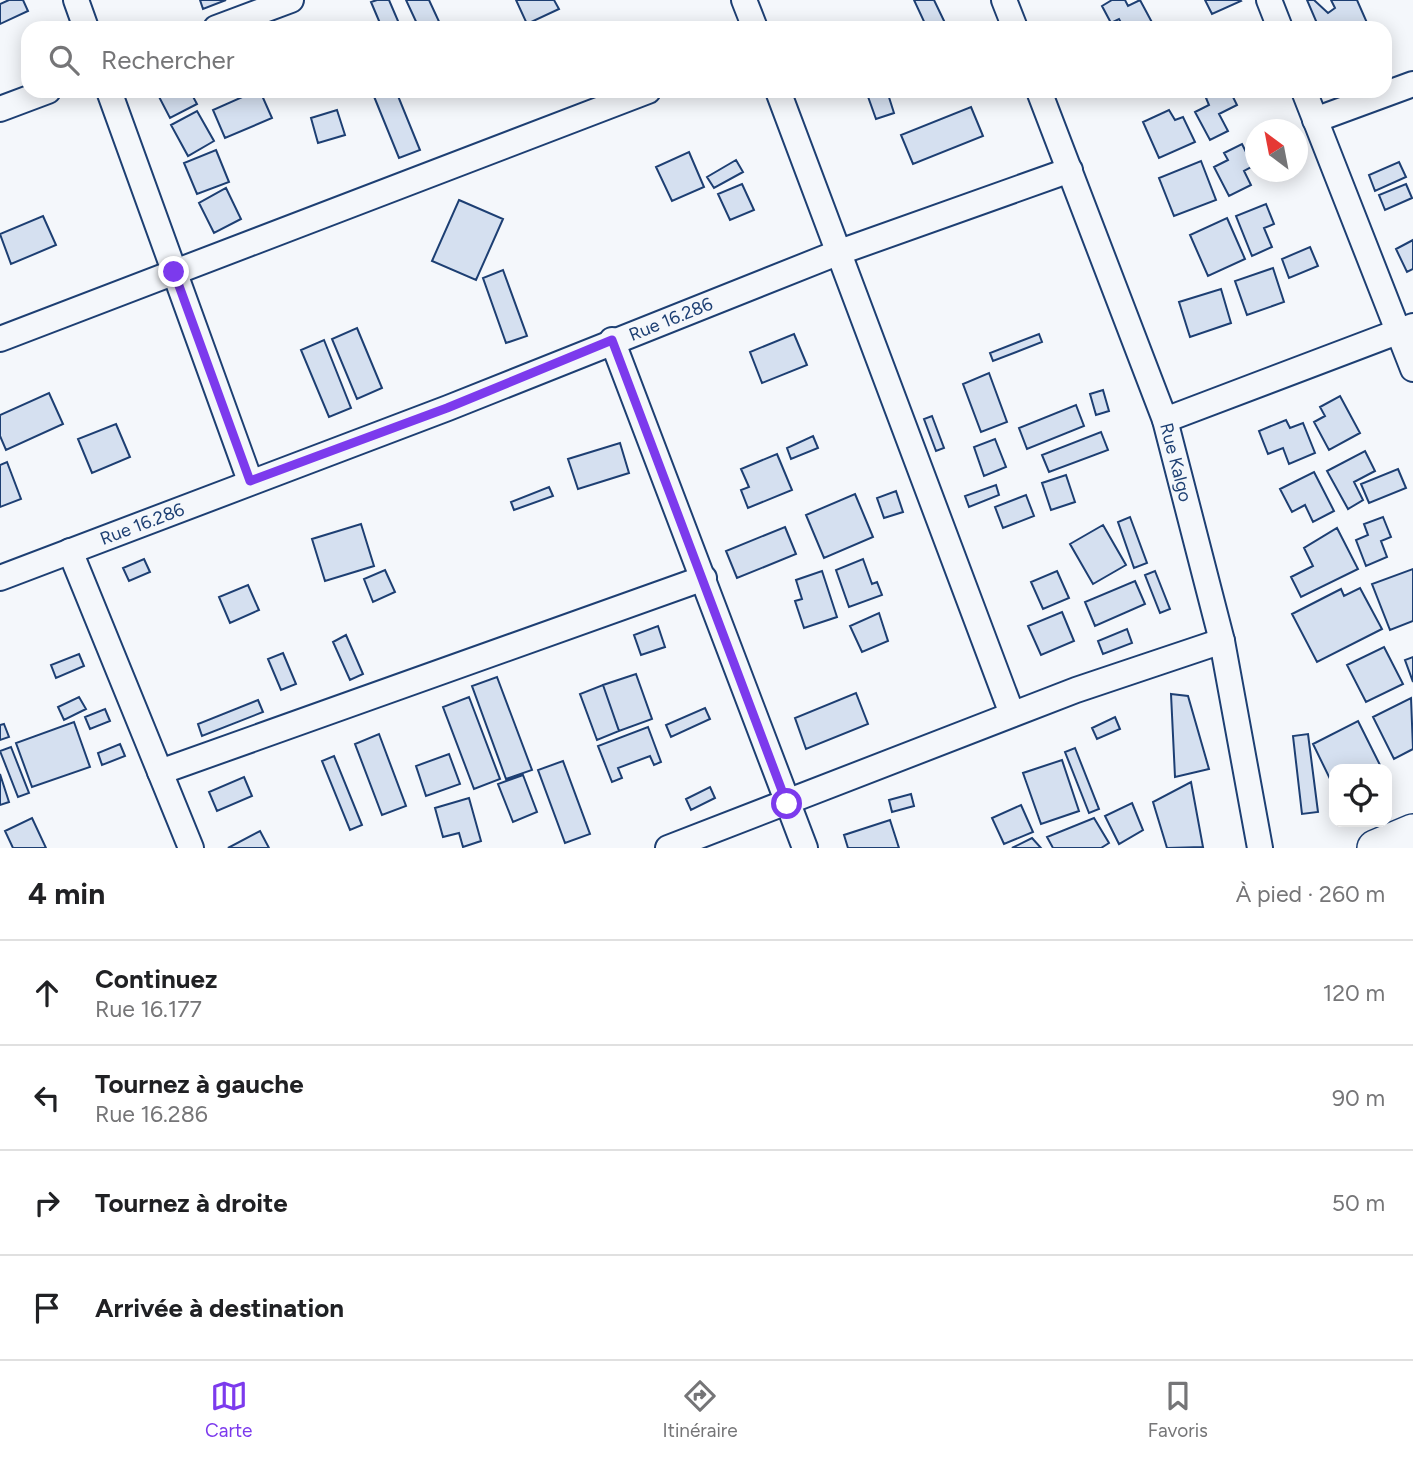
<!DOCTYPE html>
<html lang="fr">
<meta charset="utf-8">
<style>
:root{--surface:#fff;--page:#f6f6f6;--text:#202124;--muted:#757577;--line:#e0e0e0;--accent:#7c3aed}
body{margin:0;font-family:Figtree,sans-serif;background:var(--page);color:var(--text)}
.controls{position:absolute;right:21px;bottom:21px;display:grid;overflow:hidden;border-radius:14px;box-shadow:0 4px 18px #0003}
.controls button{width:63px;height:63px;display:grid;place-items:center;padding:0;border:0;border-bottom:2px solid var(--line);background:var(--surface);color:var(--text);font:35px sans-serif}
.compass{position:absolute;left:1245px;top:119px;width:63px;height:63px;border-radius:50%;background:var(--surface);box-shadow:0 4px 18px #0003;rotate:328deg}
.stop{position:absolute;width:21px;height:21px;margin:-16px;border:5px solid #7c3aed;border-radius:50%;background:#fff}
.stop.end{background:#7c3aed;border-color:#fff;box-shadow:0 2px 7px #0008}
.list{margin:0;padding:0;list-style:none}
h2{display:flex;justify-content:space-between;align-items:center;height:91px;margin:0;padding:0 28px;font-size:30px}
h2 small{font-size:23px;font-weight:400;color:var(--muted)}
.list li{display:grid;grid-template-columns:46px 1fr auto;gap:21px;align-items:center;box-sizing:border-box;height:105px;padding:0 28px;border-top:2px solid var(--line)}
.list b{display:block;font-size:26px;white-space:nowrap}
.list p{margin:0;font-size:23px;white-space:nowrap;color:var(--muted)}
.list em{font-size:23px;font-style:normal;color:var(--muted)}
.icon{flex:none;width:38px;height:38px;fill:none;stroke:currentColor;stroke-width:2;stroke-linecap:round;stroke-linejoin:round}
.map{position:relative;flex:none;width:1413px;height:848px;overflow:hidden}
.search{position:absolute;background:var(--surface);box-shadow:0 4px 18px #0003;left:21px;right:21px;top:21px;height:77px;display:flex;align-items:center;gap:18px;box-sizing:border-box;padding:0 24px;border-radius:21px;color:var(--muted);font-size:26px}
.sheet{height:511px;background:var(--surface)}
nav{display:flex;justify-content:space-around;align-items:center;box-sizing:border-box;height:98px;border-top:2px solid var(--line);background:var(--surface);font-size:19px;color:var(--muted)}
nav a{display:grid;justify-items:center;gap:4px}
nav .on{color:var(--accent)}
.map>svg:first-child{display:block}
.building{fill:#d5e0f0;stroke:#1d3f73;stroke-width:2}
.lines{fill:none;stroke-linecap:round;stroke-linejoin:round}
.minor-casing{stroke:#1d3f73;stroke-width:28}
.secondary-casing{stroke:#1d3f73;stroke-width:38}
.minor{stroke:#f4f7fb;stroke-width:24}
.secondary{stroke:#f4f7fb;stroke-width:35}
.route{stroke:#7c3aed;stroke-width:9}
.labels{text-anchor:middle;stroke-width:5;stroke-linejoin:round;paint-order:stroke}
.street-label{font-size:18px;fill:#1d3f73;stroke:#f4f7fb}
</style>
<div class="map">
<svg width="1413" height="848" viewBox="0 0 1413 848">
<rect width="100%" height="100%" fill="#f4f7fb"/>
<path class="building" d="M 9,0 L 23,0 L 28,11 L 0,24 L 0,4 Z
M 200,0 L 226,0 L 203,9 Z
M 377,0 L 389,0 L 401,28 L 382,28 L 371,2 Z
M 406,0 L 429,0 L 442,28 L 419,28 Z
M 516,0 L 554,0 L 559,9 L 527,24 Z
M 914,0 L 934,0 L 946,25 L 927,28 Z
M 1112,0 L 1125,0 L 1128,6 L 1140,0 L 1155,28 L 1124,28 L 1119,19 L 1111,23 L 1102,6 Z
M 1205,0 L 1240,0 L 1241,1 L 1212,14 Z
M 1307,0 L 1314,0 L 1328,13 L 1335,8 L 1331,0 L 1357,0 L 1368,25 L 1319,28 Z
M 156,91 L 190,91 L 197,104 L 170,118 Z
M 256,91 L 260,91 L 272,118 L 225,138 L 213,110 Z
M 382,91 L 396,91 L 420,150 L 399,158 L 373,94 Z
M 866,91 L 887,91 L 894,113 L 876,119 Z
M 1220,91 L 1230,91 L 1237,105 L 1219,114 L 1228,131 L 1210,140 L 1195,112 L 1209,105 L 1206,98 Z
M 971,107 L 983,136 L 913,164 L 901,135 Z
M 337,110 L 345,135 L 318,143 L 311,118 Z
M 1169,110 L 1175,120 L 1183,117 L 1195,142 L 1159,158 L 1143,122 Z
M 197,111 L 214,141 L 188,156 L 171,125 Z
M 1242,144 L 1253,166 L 1244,171 L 1251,185 L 1229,196 L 1214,167 L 1228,160 L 1224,153 Z
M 216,150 L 229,182 L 197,194 L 184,163 Z
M 689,152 L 704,187 L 672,201 L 656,167 Z
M 736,160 L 743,172 L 714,188 L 707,177 Z
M 1201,161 L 1216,200 L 1174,216 L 1159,178 Z
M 1399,162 L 1406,177 L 1375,191 L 1369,175 Z
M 742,184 L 754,210 L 730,220 L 718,194 Z
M 1406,184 L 1412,198 L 1385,210 L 1379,195 Z
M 226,188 L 241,219 L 214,233 L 199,203 Z
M 459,200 L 503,219 L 476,280 L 432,261 Z
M 1266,204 L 1274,224 L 1264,228 L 1272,247 L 1252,256 L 1236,216 Z
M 43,216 L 56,245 L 11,264 L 0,234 Z
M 1227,218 L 1245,259 L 1208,276 L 1190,235 Z
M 1413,240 L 1413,269 L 1407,272 L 1396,249 Z
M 1310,247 L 1318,266 L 1289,278 L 1282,259 Z
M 1273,268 L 1284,302 L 1247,315 L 1235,281 Z
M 503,270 L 527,336 L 506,343 L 483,278 Z
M 1221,289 L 1231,323 L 1190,337 L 1179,302 Z
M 357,328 L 382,388 L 357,399 L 332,339 Z
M 794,334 L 807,365 L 762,383 L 750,352 Z
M 1039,334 L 1042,342 L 993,361 L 990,353 Z
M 324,340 L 351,408 L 329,417 L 301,350 Z
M 989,373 L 1007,422 L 981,432 L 963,384 Z
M 1103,390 L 1109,411 L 1096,415 L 1090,394 Z
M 49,393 L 63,424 L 6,450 L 0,436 L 0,415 Z
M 1340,396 L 1360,433 L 1329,450 L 1314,422 L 1325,416 L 1320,407 Z
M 1076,405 L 1084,426 L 1027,449 L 1019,428 Z
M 932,416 L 944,448 L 936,451 L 924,419 Z
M 1286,420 L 1290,428 L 1303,423 L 1315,453 L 1289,464 L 1283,448 L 1268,454 L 1259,431 Z
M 116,424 L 130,457 L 92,473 L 78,439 Z
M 1101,432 L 1108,450 L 1049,472 L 1042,455 Z
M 813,436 L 818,448 L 791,459 L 787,448 Z
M 995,439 L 1006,467 L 984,476 L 974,447 Z
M 620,443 L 629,473 L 578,489 L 568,459 Z
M 1365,451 L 1375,471 L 1354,482 L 1363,500 L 1348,509 L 1327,471 Z
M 777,454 L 792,490 L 748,508 L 741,490 L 749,487 L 741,469 Z
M 7,462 L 21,499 L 0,507 L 0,465 Z
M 1398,469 L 1406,488 L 1369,503 L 1361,484 Z
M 1314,472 L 1334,511 L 1313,522 L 1305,505 L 1292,512 L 1280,489 Z
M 1066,475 L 1075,502 L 1051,510 L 1042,483 Z
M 996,485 L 999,495 L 969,507 L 965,496 Z
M 549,487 L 553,496 L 514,510 L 511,502 Z
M 896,491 L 903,512 L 884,518 L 877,498 Z
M 855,494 L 873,537 L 824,558 L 806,515 Z
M 1026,495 L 1034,516 L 1003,528 L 995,507 Z
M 1130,517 L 1147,563 L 1134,568 L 1118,522 Z
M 1383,517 L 1391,537 L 1381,541 L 1387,557 L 1366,566 L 1356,540 L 1368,535 L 1364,524 Z
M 361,524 L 374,566 L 325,581 L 312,539 Z
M 1103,525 L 1126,565 L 1093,584 L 1070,544 Z
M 785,527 L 796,554 L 737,578 L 726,551 Z
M 1337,528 L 1358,569 L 1301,597 L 1291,577 L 1313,566 L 1304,548 Z
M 144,559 L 150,572 L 129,581 L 123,568 Z
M 863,559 L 872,584 L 877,582 L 882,595 L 849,607 L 836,570 Z
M 1413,569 L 1413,621 L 1390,630 L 1372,584 Z
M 385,570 L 395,592 L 373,602 L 364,579 Z
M 822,571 L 837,617 L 804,628 L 795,601 L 802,599 L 796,580 Z
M 1057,571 L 1069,598 L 1043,609 L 1031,582 Z
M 1155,571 L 1170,609 L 1160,613 L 1145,575 Z
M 1135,581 L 1145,604 L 1095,626 L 1085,602 Z
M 248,585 L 259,610 L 230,623 L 219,597 Z
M 1360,588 L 1382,629 L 1317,662 L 1292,614 L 1341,589 L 1344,596 Z
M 1062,612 L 1074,641 L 1041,655 L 1028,626 Z
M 879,613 L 888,641 L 862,652 L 850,626 Z
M 658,626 L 665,647 L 641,655 L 634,635 Z
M 1127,629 L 1132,643 L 1103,654 L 1098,641 Z
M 346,635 L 363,674 L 350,680 L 333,642 Z
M 1384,647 L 1403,684 L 1366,702 L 1347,665 Z
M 283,653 L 296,684 L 281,690 L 268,659 Z
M 79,654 L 84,666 L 56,678 L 51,665 Z
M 1413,657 L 1413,682 L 1405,660 Z
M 636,674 L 652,719 L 619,731 L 603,685 Z
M 497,677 L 532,770 L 506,779 L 472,686 Z
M 603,685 L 619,731 L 597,740 L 580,694 Z
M 856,693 L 868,724 L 806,749 L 795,718 Z
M 1171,694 L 1188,696 L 1209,769 L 1175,777 Z
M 79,697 L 86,709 L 64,720 L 58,707 Z
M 469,697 L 500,779 L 474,789 L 443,707 Z
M 1411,698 L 1413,749 L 1394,759 L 1373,717 Z
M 258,700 L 263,712 L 202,736 L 198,724 Z
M 705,708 L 710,719 L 671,737 L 666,725 Z
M 105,709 L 110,721 L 90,729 L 85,717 Z
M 1115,717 L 1120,729 L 1097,739 L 1092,728 Z
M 1358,721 L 1380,765 L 1371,769 L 1334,769 L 1334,787 L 1313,744 Z
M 74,722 L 90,767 L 32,787 L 16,743 Z
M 4,724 L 9,737 L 0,740 L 0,725 Z
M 648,727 L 661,762 L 654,765 L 650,756 L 618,768 L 622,778 L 612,782 L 598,746 Z
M 379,734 L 406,806 L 382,815 L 355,744 Z
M 1308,734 L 1318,812 L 1302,814 L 1293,736 Z
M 120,744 L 125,756 L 102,765 L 98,753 Z
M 11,747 L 29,793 L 18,797 L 0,751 Z
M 1075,748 L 1099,809 L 1089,813 L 1065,752 Z
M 449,754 L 460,784 L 426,796 L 416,766 Z
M 334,756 L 362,825 L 350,830 L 322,761 Z
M 1062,760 L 1079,811 L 1041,824 L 1023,773 Z
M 563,761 L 590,834 L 565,843 L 538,770 Z
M 0,774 L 9,802 L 0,805 Z
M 523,775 L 537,812 L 513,822 L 498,784 Z
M 244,777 L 252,796 L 217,811 L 209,792 Z
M 1191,782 L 1203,847 L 1167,848 L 1153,802 Z
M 710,787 L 715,798 L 691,810 L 686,799 Z
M 911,794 L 914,806 L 892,812 L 889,800 Z
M 469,798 L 481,841 L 463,847 L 459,833 L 443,837 L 435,808 Z
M 1132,803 L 1143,830 L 1119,844 L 1105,816 Z
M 1021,805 L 1033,832 L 1004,844 L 992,818 Z
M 32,818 L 46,848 L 13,848 L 5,831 Z
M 1094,818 L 1109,843 L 1101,848 L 1053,848 L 1047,837 Z
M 890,820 L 899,848 L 848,848 L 844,835 Z
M 260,831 L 269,848 L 228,848 Z
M 1032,838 L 1041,848 L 1012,848 Z"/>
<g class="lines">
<g class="minor-casing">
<g id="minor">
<path d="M 76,0 L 86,28"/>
<path d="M 744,0 L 755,28"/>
<path d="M 1004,0 L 1015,28"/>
<path d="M 1269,0 L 1280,28"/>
<path d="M 216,28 L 291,0"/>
<path d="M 109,91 L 250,481"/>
<path d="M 778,91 L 1012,714"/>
<path id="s1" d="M 1039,91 L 1165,420 L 1222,641 L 1260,848"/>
<path d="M 1304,91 L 1413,369"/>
<path d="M 0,109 L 48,91"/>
<path d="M 1315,120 L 1413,84"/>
<path d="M 0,339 L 648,91"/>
<path d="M 612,340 L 805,848"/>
<path d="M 1165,420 L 1413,326"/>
<path d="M 70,551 L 191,848"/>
<path id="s2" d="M 0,578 L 448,408 L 837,253 L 1070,170"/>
<path d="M 160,772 L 704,578"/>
<path d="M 668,848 L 1076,690 L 1222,641"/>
</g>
</g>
<g class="secondary-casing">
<path id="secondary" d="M 1375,848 L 1413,832"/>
</g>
<use href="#minor" class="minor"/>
<use href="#secondary" class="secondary"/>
</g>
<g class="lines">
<path class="route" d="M 174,272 L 250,481 L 447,408 L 612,340 L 787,804"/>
</g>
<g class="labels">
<g class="street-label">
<text dy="6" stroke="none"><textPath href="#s2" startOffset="719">Rue 16.286</textPath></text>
<text dy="6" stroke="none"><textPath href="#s1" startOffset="396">Rue Kalgo</textPath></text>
<text dy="6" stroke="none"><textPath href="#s2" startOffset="152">Rue 16.286</textPath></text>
</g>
</g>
</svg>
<div class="controls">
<button><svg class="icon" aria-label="locate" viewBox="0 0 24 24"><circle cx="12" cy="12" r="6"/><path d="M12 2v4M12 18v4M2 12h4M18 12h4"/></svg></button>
</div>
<svg class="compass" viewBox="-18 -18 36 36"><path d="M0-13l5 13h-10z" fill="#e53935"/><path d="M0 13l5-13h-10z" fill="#757577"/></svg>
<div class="stop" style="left:787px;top:804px"></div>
<div class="stop end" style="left:174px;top:272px"></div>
<div class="search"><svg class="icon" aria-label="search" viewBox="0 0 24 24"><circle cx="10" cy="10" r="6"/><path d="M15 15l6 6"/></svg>Rechercher</div>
</div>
<section class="sheet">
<h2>4 min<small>À pied · 260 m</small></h2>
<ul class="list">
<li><svg class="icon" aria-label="ahead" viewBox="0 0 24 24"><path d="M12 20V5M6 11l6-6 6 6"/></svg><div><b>Continuez</b><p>Rue 16.177</p></div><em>120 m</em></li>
<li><svg class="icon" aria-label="left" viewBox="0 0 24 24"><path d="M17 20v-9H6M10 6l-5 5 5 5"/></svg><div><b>Tournez à gauche</b><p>Rue 16.286</p></div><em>90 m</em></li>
<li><svg class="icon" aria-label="right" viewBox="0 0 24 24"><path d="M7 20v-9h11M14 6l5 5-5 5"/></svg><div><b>Tournez à droite</b></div><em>50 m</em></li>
<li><svg class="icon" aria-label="arrive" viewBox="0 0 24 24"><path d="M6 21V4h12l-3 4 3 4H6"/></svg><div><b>Arrivée à destination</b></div></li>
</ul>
</section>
<nav>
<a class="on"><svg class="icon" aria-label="map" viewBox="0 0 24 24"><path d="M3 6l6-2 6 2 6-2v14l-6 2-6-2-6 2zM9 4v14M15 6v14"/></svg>Carte</a>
<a><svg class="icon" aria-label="directions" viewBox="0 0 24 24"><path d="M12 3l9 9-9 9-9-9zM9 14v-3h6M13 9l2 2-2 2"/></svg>Itinéraire</a>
<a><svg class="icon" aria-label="saved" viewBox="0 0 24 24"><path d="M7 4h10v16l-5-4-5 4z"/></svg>Favoris</a>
</nav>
